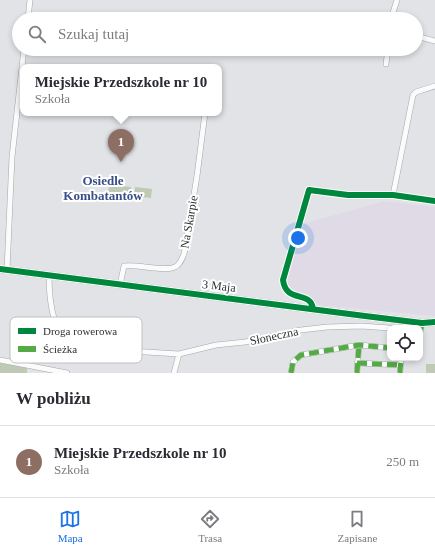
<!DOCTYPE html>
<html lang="pl">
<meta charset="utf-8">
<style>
:root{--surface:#fff;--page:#f2f2f3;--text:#2b2b33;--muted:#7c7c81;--line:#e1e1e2;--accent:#1a73e8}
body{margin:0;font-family:"Times New Roman",serif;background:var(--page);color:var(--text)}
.controls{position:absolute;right:12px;bottom:12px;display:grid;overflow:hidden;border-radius:8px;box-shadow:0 2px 6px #0003}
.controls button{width:36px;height:36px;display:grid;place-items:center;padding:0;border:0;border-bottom:1px solid var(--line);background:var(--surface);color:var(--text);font:20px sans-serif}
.you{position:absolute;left:298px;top:238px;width:14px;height:14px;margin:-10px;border:3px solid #fff;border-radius:50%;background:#1a73e8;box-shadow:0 0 0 6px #1a73e833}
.badge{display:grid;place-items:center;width:26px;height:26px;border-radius:50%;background:var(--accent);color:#fff;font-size:13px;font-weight:700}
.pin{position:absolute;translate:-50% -33px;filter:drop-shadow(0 1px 2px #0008)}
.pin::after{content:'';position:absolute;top:21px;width:14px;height:12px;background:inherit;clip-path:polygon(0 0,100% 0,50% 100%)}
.popup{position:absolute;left:20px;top:64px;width:202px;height:52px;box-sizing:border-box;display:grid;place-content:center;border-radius:8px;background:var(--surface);filter:drop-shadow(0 1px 3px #0005);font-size:13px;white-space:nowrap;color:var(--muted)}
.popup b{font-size:15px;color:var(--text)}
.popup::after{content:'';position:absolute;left:50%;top:100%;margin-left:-8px;border:8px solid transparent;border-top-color:var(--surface)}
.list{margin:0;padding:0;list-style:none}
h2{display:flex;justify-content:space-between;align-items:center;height:52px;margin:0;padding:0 16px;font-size:17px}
h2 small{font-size:13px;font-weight:400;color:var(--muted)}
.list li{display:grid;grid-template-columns:26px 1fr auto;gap:12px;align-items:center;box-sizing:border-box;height:72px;padding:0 16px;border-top:1px solid var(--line)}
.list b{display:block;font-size:15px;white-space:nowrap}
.list p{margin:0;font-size:13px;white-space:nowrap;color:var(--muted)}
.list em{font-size:13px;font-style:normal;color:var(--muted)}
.icon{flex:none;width:22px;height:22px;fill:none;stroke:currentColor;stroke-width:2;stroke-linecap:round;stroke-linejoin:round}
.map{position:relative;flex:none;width:435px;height:373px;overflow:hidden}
.search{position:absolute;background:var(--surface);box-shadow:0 2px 6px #0003;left:12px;right:12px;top:12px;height:44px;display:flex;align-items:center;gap:10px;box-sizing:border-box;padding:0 14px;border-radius:22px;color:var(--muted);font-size:15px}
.sheet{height:124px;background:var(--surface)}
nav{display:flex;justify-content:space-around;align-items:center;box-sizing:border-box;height:56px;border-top:1px solid var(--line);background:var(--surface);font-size:11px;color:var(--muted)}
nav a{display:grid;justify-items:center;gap:2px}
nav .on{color:var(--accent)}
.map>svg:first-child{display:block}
.medical{fill:#e0dae6}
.green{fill:#bfcab5}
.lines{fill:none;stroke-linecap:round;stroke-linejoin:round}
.street-casing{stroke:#a5a6a9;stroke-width:6}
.secondary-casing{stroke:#a5a6a9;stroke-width:8}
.street{stroke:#fafbfb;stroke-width:5}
.secondary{stroke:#f3f1f1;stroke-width:7}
.quiet{stroke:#54ab45;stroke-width:5;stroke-dasharray:10 5;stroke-linecap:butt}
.cycleway-casing{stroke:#fff;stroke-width:8}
.cycleway{stroke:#00873e;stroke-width:6}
.labels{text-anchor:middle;stroke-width:4;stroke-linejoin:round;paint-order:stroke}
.street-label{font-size:12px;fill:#2f3033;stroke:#fff}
.neighbourhood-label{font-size:13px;font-weight:bold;fill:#3a4e89;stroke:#fff}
.key{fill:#fff;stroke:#c1c1c2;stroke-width:1}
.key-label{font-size:11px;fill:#2f3033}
</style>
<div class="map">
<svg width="435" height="373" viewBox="0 0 435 373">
<rect width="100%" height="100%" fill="#e1e3e7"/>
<path class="medical" d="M 384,201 L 435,207 L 435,316 L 318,305 L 288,286 L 286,276 L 303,224 Z"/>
<path class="green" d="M 109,185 L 131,187 L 130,197 L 108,195 Z
M 135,187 L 152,189 L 151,198 L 134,196 Z
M 0,363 L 27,368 L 27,373 L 0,373 Z
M 426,364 L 435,364 L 435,373 L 426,373 Z"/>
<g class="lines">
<g class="street-casing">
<path id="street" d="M 28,19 L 30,0
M 391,19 L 397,0
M 416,36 L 435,41
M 386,64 L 388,49
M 393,195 L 413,95 L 416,92 L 435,86
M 7,270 L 12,157 L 24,49
M 49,275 C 49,297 52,345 81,348 L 179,354
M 120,285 L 124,266 C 138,264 165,272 175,267 C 180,265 182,259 184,254 L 197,176 L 205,113
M 313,309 C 311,290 286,304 283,280 L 309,190 L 348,195 L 393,195 L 435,201
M 420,333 L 422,323
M 0,360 L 67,373
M 357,363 L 400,365
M 174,373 L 179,354 L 216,345 L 245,342 L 301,330 L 327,327 L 361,326 L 390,328
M 291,373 L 293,362 L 301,355 L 359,345 L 390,348
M 357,373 L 359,345
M 400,373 L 401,358"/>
</g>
<g class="secondary-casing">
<path id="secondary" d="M 0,269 L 365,316 L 422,323 L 435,322"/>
</g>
<use href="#street" class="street"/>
<use href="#secondary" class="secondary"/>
<path class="quiet" d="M 420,333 L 422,323
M 357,363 L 400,365
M 291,373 L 293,362 L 301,355 L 359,345 L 390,348
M 357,373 L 359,345
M 400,373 L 401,358"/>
<g class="cycleway-casing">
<path id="cycleway" d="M 0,269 L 365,316 L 422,323 L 435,322
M 313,309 C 311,290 286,304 283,280 L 309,190 L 348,195 L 393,195 L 435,201"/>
</g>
<use href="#cycleway" class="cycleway"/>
</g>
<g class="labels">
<g class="street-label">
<text transform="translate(189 222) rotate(-80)" y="4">Na Skarpie</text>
<text transform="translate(219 286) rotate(7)" y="4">3 Maja</text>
<text transform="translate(274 336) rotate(-12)" y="4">Słoneczna</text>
</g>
<g class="neighbourhood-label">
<text x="103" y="185">Osiedle<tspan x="103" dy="15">Kombatantów</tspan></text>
</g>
</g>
<rect x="10" y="317" width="132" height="46" rx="6" class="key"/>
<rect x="18" y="328" width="18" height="6" fill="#00873e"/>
<rect x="18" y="346" width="18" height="6" fill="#54ab45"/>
<g class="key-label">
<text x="43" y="335">Droga rowerowa</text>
<text x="43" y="353">Ścieżka</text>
</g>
</svg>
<div class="controls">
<button><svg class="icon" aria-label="locate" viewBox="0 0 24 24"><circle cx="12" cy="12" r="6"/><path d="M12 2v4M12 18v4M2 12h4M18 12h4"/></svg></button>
</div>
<div class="you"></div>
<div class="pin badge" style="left:121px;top:162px;background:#8d6e63">1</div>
<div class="popup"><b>Miejskie Przedszkole nr 10</b>Szkoła</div>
<div class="search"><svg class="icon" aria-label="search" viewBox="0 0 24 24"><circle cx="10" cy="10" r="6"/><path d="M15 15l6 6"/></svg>Szukaj tutaj</div>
</div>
<section class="sheet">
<h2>W pobliżu<small></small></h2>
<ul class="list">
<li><span class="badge" style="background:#8d6e63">1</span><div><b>Miejskie Przedszkole nr 10</b><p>Szkoła</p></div><em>250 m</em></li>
</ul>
</section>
<nav>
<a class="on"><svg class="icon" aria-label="map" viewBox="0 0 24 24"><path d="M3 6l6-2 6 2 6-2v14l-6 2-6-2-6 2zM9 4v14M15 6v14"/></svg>Mapa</a>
<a><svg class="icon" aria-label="directions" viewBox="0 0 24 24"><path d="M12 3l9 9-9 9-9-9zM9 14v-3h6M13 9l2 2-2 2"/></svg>Trasa</a>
<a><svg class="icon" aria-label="saved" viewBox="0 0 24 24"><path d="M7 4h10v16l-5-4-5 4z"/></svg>Zapisane</a>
</nav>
